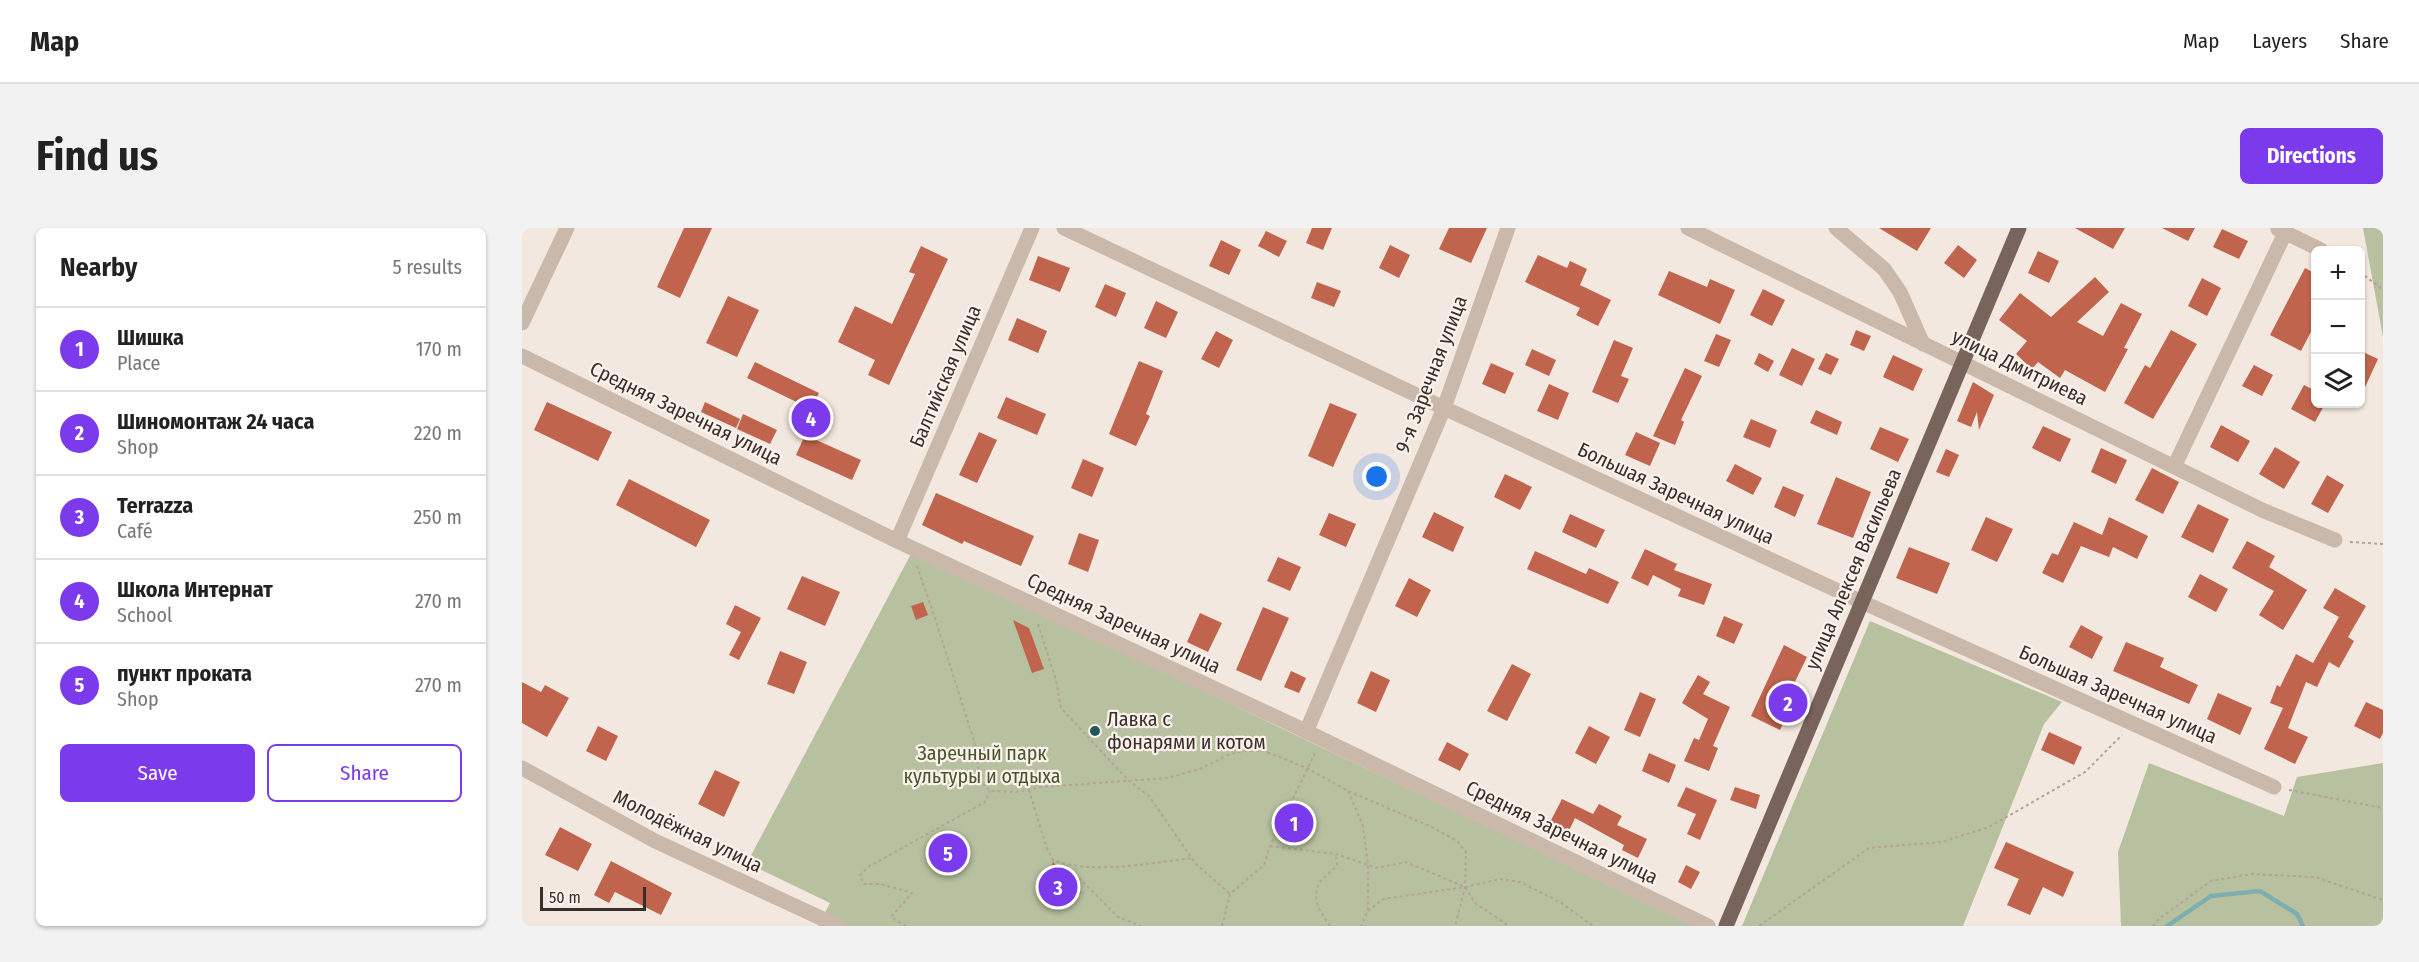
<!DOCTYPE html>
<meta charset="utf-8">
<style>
:root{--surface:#fff;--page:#f2f2f2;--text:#222;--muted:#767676;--line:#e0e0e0;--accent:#7c3aed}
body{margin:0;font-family:"Fira Sans Condensed",sans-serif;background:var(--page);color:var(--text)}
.controls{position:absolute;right:18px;top:18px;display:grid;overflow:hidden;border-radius:9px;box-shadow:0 2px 4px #0004}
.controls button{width:54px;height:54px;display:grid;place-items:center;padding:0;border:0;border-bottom:2px solid var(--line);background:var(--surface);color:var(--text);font:30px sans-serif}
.scale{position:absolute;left:18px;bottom:15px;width:106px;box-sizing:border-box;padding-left:6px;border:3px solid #382e2a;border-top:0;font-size:16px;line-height:21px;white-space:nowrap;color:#382e2a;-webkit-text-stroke:4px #faf2eb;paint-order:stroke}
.you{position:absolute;left:855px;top:249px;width:21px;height:21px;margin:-15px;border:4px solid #fff;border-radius:50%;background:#1a73e8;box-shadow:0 0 0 9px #1a73e833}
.badge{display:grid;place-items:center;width:39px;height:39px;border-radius:50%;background:var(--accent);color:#fff;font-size:20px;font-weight:700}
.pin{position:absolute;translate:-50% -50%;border:3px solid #fff;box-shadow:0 2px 6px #0006}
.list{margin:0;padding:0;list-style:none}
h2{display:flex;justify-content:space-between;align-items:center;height:78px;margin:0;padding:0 24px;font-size:26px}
h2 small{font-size:20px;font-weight:400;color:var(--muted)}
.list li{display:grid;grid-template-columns:39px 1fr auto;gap:18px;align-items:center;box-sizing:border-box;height:84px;padding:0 24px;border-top:2px solid var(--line)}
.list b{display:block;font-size:22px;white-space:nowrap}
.list p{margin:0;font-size:20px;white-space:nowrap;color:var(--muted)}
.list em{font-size:20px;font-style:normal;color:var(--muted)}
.actions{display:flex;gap:12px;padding:18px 24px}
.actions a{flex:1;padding:14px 0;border:2px solid var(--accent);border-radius:9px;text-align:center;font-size:21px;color:var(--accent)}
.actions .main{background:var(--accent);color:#fff}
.icon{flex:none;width:33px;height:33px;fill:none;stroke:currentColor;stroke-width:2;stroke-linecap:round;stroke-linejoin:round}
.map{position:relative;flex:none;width:1861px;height:698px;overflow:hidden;border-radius:9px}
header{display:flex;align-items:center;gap:36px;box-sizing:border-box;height:84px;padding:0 30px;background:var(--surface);border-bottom:2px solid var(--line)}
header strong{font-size:28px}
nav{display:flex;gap:33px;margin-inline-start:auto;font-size:21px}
.intro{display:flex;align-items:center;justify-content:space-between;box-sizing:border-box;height:144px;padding:0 36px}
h1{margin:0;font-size:42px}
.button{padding:15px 27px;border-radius:9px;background:var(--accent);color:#fff;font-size:21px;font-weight:700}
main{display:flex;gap:36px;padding:0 36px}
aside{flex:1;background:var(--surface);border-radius:9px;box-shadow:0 2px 4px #0004}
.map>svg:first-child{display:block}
.green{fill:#b7c19f}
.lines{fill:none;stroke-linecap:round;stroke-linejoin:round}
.stream{stroke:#7faeae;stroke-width:4.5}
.building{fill:#c1644e}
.path{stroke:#b6a295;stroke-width:2;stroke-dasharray:3 3;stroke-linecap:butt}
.minor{stroke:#cab8ab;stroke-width:15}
.tertiary{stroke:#cab8ab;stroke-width:15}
.primary{stroke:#79645c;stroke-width:15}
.poi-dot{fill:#215758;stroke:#faf2eb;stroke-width:2}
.labels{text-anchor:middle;stroke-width:4.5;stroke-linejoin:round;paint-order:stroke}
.street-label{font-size:20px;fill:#382e2a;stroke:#faf2eb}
.poi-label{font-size:20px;fill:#382e2a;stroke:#faf2eb;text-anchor:start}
.park-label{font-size:20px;fill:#49552f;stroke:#faf2eb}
</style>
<header>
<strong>Map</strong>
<nav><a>Map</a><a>Layers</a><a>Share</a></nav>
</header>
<div class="intro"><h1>Find us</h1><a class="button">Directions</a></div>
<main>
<aside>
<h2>Nearby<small>5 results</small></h2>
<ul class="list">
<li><span class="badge">1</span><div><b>Шишка</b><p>Place</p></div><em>170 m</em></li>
<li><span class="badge">2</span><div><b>Шиномонтаж 24 часа</b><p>Shop</p></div><em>220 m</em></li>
<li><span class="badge">3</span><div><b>Terrazza</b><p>Café</p></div><em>250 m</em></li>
<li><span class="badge">4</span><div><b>Школа Интернат</b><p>School</p></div><em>270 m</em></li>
<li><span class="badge">5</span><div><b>пункт проката</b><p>Shop</p></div><em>270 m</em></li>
</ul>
<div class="actions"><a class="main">Save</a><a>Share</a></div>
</aside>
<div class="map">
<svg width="1861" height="698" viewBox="0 0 1861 698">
<rect width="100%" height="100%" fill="#f2e8df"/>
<path class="green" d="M 1841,0 L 1861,0 L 1861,109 Z
M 390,324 L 1174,698 L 296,698 L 308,675 L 225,635 Z
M 1348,393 L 1540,474 L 1522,496 L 1441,698 L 1220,698 Z
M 1627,535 L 1762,588 L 1775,549 L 1861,535 L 1861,698 L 1599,698 L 1596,624 Z"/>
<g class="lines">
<path class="stream" d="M 1645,698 L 1689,668 L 1738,663 L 1775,686 L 1781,698"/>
</g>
<path class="building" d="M 162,0 L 190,0 L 158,70 L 135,59 Z
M 790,0 L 810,0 L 801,22 L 784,15 Z
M 927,0 L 965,0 L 949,35 L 917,21 Z
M 1357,0 L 1409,0 L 1395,23 Z
M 1553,0 L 1603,0 L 1591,21 Z
M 1640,0 L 1673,0 L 1666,13 Z
M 1700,1 L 1726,13 L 1717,31 L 1691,19 Z
M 744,3 L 765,13 L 757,29 L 736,18 Z
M 699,12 L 719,22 L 707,47 L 687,38 Z
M 868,17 L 888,27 L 877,50 L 857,40 Z
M 1436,17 L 1455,32 L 1442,50 L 1422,35 Z
M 399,18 L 426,31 L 367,157 L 346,147 L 353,132 L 316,114 L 333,78 L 370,96 L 393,46 L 387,44 Z
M 1516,23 L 1537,33 L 1527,55 L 1506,45 Z
M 1016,27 L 1045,40 L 1048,33 L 1065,41 L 1058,57 L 1089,72 L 1076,98 L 1054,87 L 1058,80 L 1003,54 Z
M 516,28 L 548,40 L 538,64 L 507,52 Z
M 1783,40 L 1794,46 L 1794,94 L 1779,123 L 1748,107 Z
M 1147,43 L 1185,59 L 1188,51 L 1213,62 L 1198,96 L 1136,67 Z
M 1573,49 L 1587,64 L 1555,94 L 1581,108 L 1599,75 L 1620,86 L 1602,120 L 1606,121 L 1583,164 L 1543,142 L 1538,150 L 1516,134 L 1510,141 L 1494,126 L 1505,113 L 1477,92 L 1498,65 L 1529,89 Z
M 1680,50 L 1699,60 L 1685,88 L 1666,78 Z
M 795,54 L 819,63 L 812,79 L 789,70 Z
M 583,56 L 604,65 L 594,89 L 573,79 Z
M 1241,61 L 1263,72 L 1250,98 L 1228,87 Z
M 206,68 L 237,82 L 215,129 L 184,115 Z
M 634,73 L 656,84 L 644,110 L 622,100 Z
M 495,90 L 525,103 L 516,125 L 486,112 Z
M 1334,102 L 1349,108 L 1342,123 L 1328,117 Z
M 1649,102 L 1675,116 L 1631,191 L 1602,175 L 1623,137 L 1628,140 Z
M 694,103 L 711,112 L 697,140 L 679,131 Z
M 1194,106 L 1209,112 L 1197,139 L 1182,133 Z
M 1092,112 L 1111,120 L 1099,148 L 1107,151 L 1096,175 L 1070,164 Z
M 1270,120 L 1293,131 L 1280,158 L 1257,147 Z
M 1010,121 L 1034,132 L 1027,148 L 1003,137 Z
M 1839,123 L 1856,131 L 1839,168 Z
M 1237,125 L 1252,133 L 1246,144 L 1232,136 Z
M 1304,125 L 1317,131 L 1309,147 L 1296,141 Z
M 1371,127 L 1401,141 L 1391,163 L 1361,149 Z
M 617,133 L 641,143 L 624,186 L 628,188 L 614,218 L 587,206 Z
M 233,134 L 297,165 L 289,181 L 225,150 Z
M 969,135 L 992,145 L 983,166 L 960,156 Z
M 1732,137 L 1751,147 L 1740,168 L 1720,158 Z
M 1163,140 L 1180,148 L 1159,192 L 1162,194 L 1153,217 L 1131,208 Z
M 1451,154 L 1472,167 L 1457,202 L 1455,184 L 1449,199 L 1435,193 Z
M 1027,156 L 1047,165 L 1036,192 L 1015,183 Z
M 1782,157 L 1794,163 L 1794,176 L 1803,176 L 1793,194 L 1769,181 Z
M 484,169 L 524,186 L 515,207 L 475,190 Z
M 25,174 L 90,204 L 76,233 L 12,202 Z
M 183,174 L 218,191 L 214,200 L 179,184 Z
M 808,175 L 835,186 L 811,239 L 786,228 Z
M 1294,182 L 1320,194 L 1315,207 L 1288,195 Z
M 221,186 L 255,202 L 248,216 L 215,201 Z
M 1229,191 L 1255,202 L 1248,220 L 1221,209 Z
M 1699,197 L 1728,213 L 1716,234 L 1688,219 Z
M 1521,198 L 1549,211 L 1538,234 L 1510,220 Z
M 1358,199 L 1387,211 L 1376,234 L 1348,221 Z
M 457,204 L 475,212 L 455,255 L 437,247 Z
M 1114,204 L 1138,215 L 1128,238 L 1103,227 Z
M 283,207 L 339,232 L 330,252 L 274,227 Z
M 1753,219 L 1778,234 L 1762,261 L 1737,246 Z
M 1579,220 L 1605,232 L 1594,256 L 1569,244 Z
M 1424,221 L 1437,227 L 1427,249 L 1414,244 Z
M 561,231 L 582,240 L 570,269 L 549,260 Z
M 1213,236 L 1240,250 L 1231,267 L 1204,253 Z
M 1630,240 L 1657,254 L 1641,286 L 1613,272 Z
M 983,246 L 1010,259 L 998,282 L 972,269 Z
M 1805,247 L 1822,257 L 1806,285 L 1789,276 Z
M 1314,249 L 1349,264 L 1331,310 L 1295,296 Z
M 107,251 L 188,292 L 174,319 L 94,277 Z
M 1261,258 L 1282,267 L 1273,289 L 1252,279 Z
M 414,265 L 512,308 L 499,338 L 442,313 L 440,316 L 400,297 Z
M 1676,276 L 1707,291 L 1691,325 L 1659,309 Z
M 912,284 L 942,299 L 931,324 L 900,309 Z
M 807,285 L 834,296 L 824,319 L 797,307 Z
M 1048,286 L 1083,302 L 1074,320 L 1040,304 Z
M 1464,289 L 1491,301 L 1475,334 L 1449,322 Z
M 1587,289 L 1626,308 L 1615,331 L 1591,319 L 1587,329 L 1559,318 L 1541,355 L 1520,345 L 1530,325 L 1536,327 L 1552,294 L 1580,307 Z
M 557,305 L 577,312 L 566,344 L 546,336 Z
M 1725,313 L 1753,328 L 1747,339 L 1785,362 L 1761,402 L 1737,387 L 1752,363 L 1710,340 Z
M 1387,319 L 1428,335 L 1415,366 L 1374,350 Z
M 1123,321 L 1155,336 L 1152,342 L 1190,356 L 1182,377 L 1156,368 L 1159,361 L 1131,347 L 1126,358 L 1109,350 Z
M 1013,323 L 1064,346 L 1067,340 L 1097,354 L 1086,376 L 1005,341 Z
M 756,329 L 779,339 L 768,363 L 745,353 Z
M 1678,346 L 1706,361 L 1694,384 L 1666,369 Z
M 280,348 L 318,364 L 303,398 L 265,381 Z
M 887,350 L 909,362 L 895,389 L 873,378 Z
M 1813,360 L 1844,378 L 1826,409 L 1832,413 L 1817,440 L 1807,434 L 1795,459 L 1784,454 L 1766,500 L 1786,509 L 1773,536 L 1742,521 L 1761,480 L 1748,475 L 1755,457 L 1758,459 L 1774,426 L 1791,435 L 1817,389 L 1801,380 Z
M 401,374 L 406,387 L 394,392 L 389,378 Z
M 213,377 L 239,390 L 217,432 L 207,427 L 219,404 L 204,396 Z
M 741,379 L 767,390 L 739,453 L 714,442 Z
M 678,385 L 700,395 L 686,424 L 665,414 Z
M 1202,388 L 1221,396 L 1212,416 L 1194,408 Z
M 491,392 L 507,400 L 522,441 L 510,445 Z
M 1559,397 L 1581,409 L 1570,431 L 1547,419 Z
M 1604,414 L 1642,430 L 1638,439 L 1676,457 L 1667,476 L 1591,443 Z
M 1262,417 L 1285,429 L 1268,464 L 1274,468 L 1258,502 L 1229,488 Z
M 258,423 L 285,434 L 272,466 L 245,456 Z
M 990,436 L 1009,446 L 985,493 L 965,483 Z
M 769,443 L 784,450 L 777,465 L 762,459 Z
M 849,443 L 868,452 L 854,484 L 835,475 Z
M 1176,447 L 1188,454 L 1181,466 L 1208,479 L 1191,518 L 1196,520 L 1187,543 L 1162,533 L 1172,510 L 1177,512 L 1186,491 L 1160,475 Z
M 0,454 L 19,464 L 23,457 L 47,470 L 25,509 L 0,495 Z
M 1118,464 L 1134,471 L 1118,509 L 1102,502 Z
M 1696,465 L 1730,480 L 1718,507 L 1685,491 Z
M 1844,474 L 1861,482 L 1861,505 L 1858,511 L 1832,498 Z
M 76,498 L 96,508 L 84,533 L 64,523 Z
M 1067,498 L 1088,509 L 1074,536 L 1053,525 Z
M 1527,504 L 1560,519 L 1552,537 L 1519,522 Z
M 925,514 L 947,526 L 938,543 L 916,532 Z
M 1127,525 L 1154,537 L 1147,555 L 1120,543 Z
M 193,542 L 218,554 L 202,589 L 176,576 Z
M 1164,559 L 1195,572 L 1178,612 L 1165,606 L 1174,586 L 1155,578 Z
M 1213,559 L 1238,567 L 1234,581 L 1208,572 Z
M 1040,571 L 1071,586 L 1077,576 L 1100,588 L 1095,597 L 1125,611 L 1116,630 L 1100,622 L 1102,617 L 1053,590 L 1045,607 L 1026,598 Z
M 38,599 L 70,616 L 56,643 L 23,627 Z
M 412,609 L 445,616 L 440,641 L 407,634 Z
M 1484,614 L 1552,644 L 1541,669 L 1521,659 L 1508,687 L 1485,677 L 1497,651 L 1472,640 Z
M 89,633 L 150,665 L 139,687 L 93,664 L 87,675 L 72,667 Z
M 531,634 L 559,665 L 528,673 L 522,665 Z
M 1164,637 L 1178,644 L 1169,661 L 1156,654 Z"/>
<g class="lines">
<path class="path" d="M 1838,44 L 1861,62
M 1828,314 L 1861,316
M 395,338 L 412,387 L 452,513 L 459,554 L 468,563 L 494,564 L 520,559 L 645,550 L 678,541 L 706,527 L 721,523 L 742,523 L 785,540 L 826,563 L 910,599 L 935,613 L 944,624 L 943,659 L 933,698
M 516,396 L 534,452 L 539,480 L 606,552 L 627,568 L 673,635 L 708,666
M 507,562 L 524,618 L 531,632 C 571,647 628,635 670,630
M 1767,562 L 1861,580
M 826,563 L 841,598 L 846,637 L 846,683 L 839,698
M 748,618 L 814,626 L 855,640 L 884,634 L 943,659 L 953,675 L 987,698
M 544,637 L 596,689 L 619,698
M 846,683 L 861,671 L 943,659 L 978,651 L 998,654 L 1038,674 L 1071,698
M 384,698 L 369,689 L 390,665 L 358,656 L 342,656 L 338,647 L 346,639 L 463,574 L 468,563
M 700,698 L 708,666 L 742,637 L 748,618 L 793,525
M 808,698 C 799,685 788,670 798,654 C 802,648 810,644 815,637 L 814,626
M 1237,698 L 1347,620 L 1420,614 L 1467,599 L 1563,544 L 1600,507
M 1631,698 L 1637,691 L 1689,653 L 1730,646 L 1793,649 L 1861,672"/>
<path class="minor" d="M 1166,0 L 1740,282 L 1813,312
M 1314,0 L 1362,41 L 1378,64 L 1401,116
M 1756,1 L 1799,22
M 0,95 L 45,0
M 0,128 L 375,313 L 771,497 L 1186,698
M 1652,239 L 1763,5
M 375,313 L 510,0
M 1340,374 L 1752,559
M 784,504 L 922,180 L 986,0
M 0,540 L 133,613 L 316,698"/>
<path class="tertiary" d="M 542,0 L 922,180 L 1340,374"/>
<path class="primary" d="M 1204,698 L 1497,0"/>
</g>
<circle class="poi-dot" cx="573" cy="503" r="6"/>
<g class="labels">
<g class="street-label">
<text transform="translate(1498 139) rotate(26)" y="7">улица Дмитриева</text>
<text transform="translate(909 146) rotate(-69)" y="7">9-я Заречная улица</text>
<text transform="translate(423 148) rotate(-67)" y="7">Балтийская улица</text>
<text transform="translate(164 185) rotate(26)" y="7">Средняя Заречная улица</text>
<text transform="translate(1154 265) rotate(25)" y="7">Большая Заречная улица</text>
<text transform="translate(1331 341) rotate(-67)" y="7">улица Алексея Васильева</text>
<text transform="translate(602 395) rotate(25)" y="7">Средняя Заречная улица</text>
<text transform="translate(1596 466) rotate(24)" y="7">Большая Заречная улица</text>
<text transform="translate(166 603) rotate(26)" y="7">Молодёжная улица</text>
<text transform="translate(1040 604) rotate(26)" y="7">Средняя Заречная улица</text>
</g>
<g class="poi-label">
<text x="585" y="498">Лавка с<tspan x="585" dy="23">фонарями и котом</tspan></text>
</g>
<g class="park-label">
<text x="460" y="532">Заречный парк<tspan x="460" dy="23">культуры и отдыха</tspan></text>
</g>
</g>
</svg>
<div class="controls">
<button>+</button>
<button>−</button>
<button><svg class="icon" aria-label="layers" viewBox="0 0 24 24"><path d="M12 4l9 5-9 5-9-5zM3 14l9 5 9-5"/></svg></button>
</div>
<div class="scale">50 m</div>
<div class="you"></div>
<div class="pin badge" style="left:772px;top:595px">1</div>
<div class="pin badge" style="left:1266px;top:475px">2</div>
<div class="pin badge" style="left:536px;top:659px">3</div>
<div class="pin badge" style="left:289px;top:190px">4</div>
<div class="pin badge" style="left:426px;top:625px">5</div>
</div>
</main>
